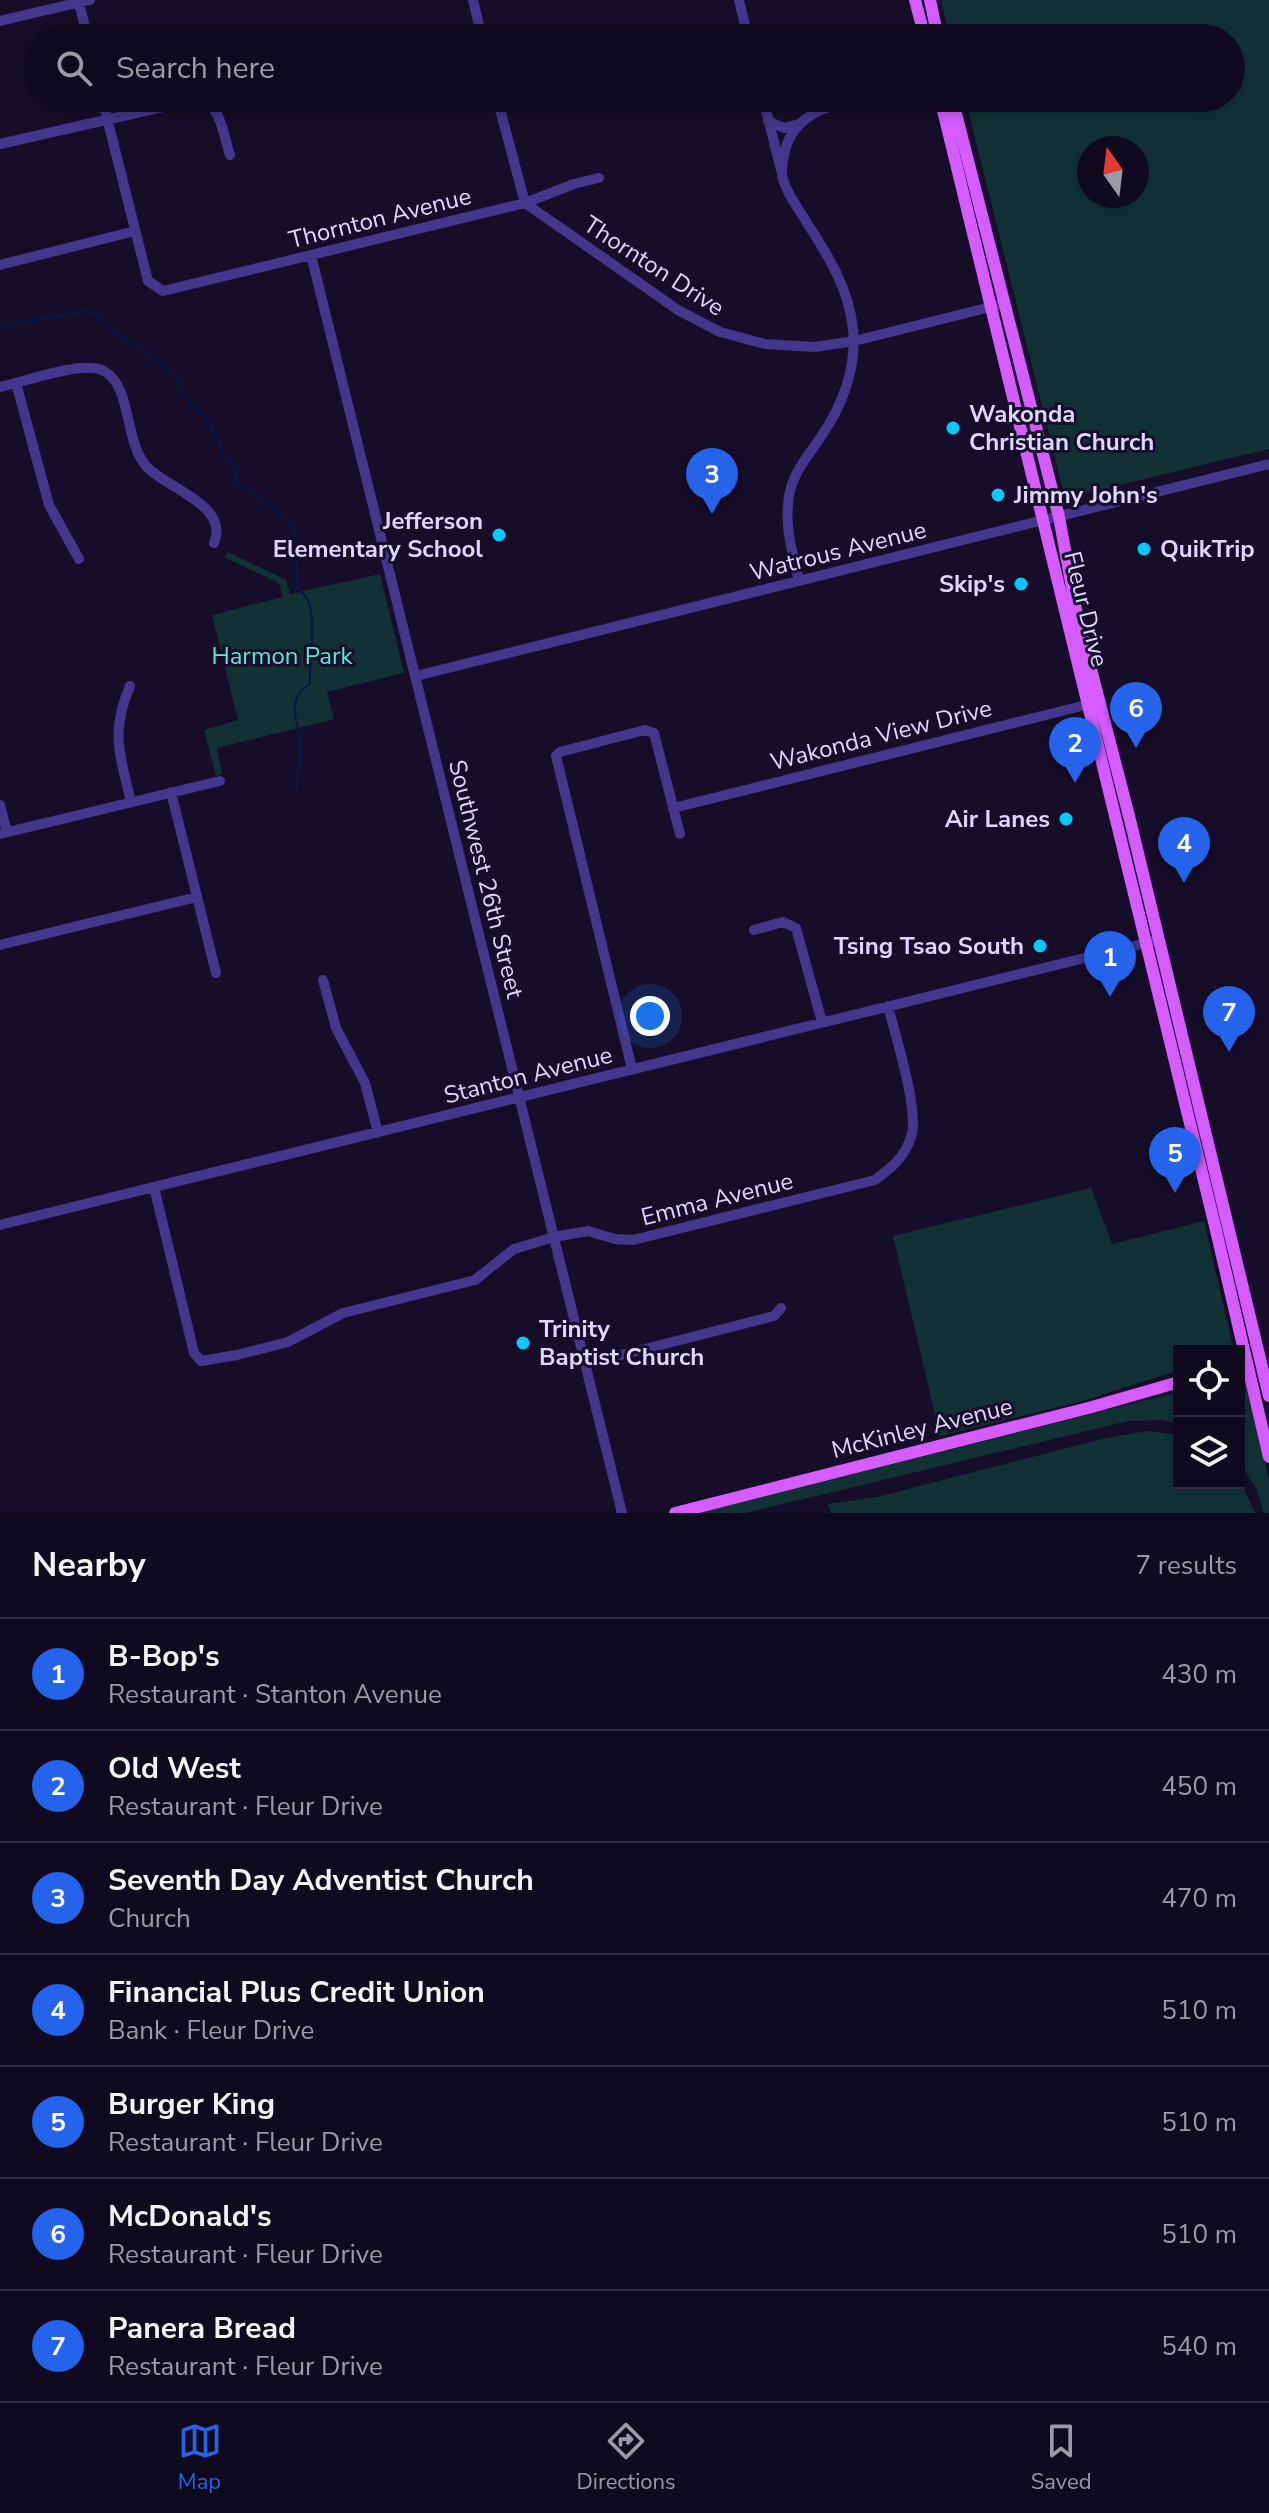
<!DOCTYPE html>
<meta charset="utf-8">
<style>
:root{--surface:#100a1f;--page:#191328;--text:#f1f3f6;--muted:#9c9aa4;--line:#302b3d;--accent:#2563eb}
body{margin:0;font-family:"Nunito Sans",sans-serif;background:var(--page);color:var(--text)}
.controls{position:absolute;right:24px;bottom:24px;display:grid;overflow:hidden;border-radius:0px;box-shadow:0 4px 12px #0003}
.controls button{width:72px;height:72px;display:grid;place-items:center;padding:0;border:0;border-bottom:2px solid var(--line);background:var(--surface);color:var(--text);font:40px sans-serif}
.compass{position:absolute;left:1077px;top:136px;width:72px;height:72px;border-radius:50%;background:var(--surface);box-shadow:0 4px 12px #0003;rotate:346deg}
.you{position:absolute;left:650px;top:1016px;width:28px;height:28px;margin:-20px;border:6px solid #fff;border-radius:50%;background:#1a73e8;box-shadow:0 0 0 12px #1a73e833}
.badge{display:grid;place-items:center;width:52px;height:52px;border-radius:50%;background:var(--accent);color:#fff;font-size:26px;font-weight:700}
.pin{position:absolute;translate:-50% -66px;filter:drop-shadow(0 2px 4px #0008)}
.pin::after{content:'';position:absolute;top:42px;width:28px;height:24px;background:inherit;clip-path:polygon(0 0,100% 0,50% 100%)}
.list{margin:0;padding:0;list-style:none}
h2{display:flex;justify-content:space-between;align-items:center;height:104px;margin:0;padding:0 32px;font-size:34px}
h2 small{font-size:26px;font-weight:400;color:var(--muted)}
.list li{display:grid;grid-template-columns:52px 1fr auto;gap:24px;align-items:center;box-sizing:border-box;height:112px;padding:0 32px;border-top:2px solid var(--line)}
.list b{display:block;font-size:30px;white-space:nowrap}
.list p{margin:0;font-size:26px;white-space:nowrap;color:var(--muted)}
.list em{font-size:26px;font-style:normal;color:var(--muted)}
.icon{flex:none;width:44px;height:44px;fill:none;stroke:currentColor;stroke-width:2;stroke-linecap:round;stroke-linejoin:round}
.map{position:relative;flex:none;width:1269px;height:1513px;overflow:hidden}
.search{position:absolute;background:var(--surface);box-shadow:0 4px 12px #0003;left:24px;right:24px;top:24px;height:88px;display:flex;align-items:center;gap:20px;box-sizing:border-box;padding:0 28px;border-radius:44px;color:var(--muted);font-size:30px}
.sheet{height:888px;background:var(--surface)}
nav{display:flex;justify-content:space-around;align-items:center;box-sizing:border-box;height:112px;border-top:2px solid var(--line);background:var(--surface);font-size:22px;color:var(--muted)}
nav a{display:grid;justify-items:center;gap:4px}
nav .on{color:var(--accent)}
.map>svg:first-child{display:block}
.green{fill:#113134;fill-rule:evenodd}
.lines{fill:none;stroke-linecap:round;stroke-linejoin:round}
.stream{stroke:#06174a;stroke-width:2}
.minor{stroke:#43368b;stroke-width:10}
.major{stroke:#d55dff;stroke-width:12}
.poi-dot{fill:#02c9ff;stroke:#160e29;stroke-width:3}
.labels{text-anchor:middle;stroke-width:6;stroke-linejoin:round;paint-order:stroke}
.street-label{font-size:24px;fill:#dfd6ff;stroke:#160e29}
.poi-label{font-size:24px;font-weight:bold;fill:#dfd6ff;stroke:#160e29;text-anchor:start}
.park-label{font-size:24px;fill:#59e9d5;stroke:#160e29}
</style>
<div class="map">
<svg width="1269" height="1513" viewBox="0 0 1269 1513">
<rect width="100%" height="100%" fill="#160e29"/>
<path class="green" d="M 941,0 L 1269,0 L 1269,449 L 1065,498 L 965,98 L 1231,98 L 1231,38 L 950,38 ZM 1089,148 L 1137,148 L 1137,196 L 1089,196 Z
M 228,552 L 286,580 L 290,594 L 380,574 L 404,673 L 327,692 L 334,719 L 217,748 L 222,774 L 216,776 L 204,730 L 238,720 L 212,615 L 283,597 L 279,583 L 224,557 Z
M 1091,1188 L 1112,1244 L 1204,1221 L 1234,1351 L 1179,1351 L 1179,1370 L 1083,1401 L 940,1436 L 893,1236 Z
M 1239,1378 L 1248,1385 L 1269,1481 L 1269,1513 L 1264,1513 L 1257,1490 L 1239,1462 Z
M 1179,1392 L 1179,1424 L 1161,1420 L 1128,1421 L 745,1513 L 699,1513 Z
M 1147,1431 L 1179,1435 L 1179,1483 L 1239,1483 L 1239,1477 L 1255,1513 L 831,1513 L 828,1504 L 877,1497 L 1102,1439 Z"/>
<g class="lines">
<path class="stream" d="M 0,327 L 86,311 L 97,314 L 106,328 L 142,349 L 180,381 L 182,393 L 210,422 L 223,452 L 234,465 L 237,484 L 254,493 L 291,524 L 296,534 L 297,588 C 301,592 308,598 309,603 C 316,626 309,659 310,684 C 281,701 302,728 302,753 C 302,762 298,768 297,777 C 296,783 297,790 296,796"/>
<path class="minor" d="M 78,0 L 88,38
M 473,0 L 482,38
M 739,0 L 748,38
M 0,21 L 90,0
M 102,98 L 148,281 L 163,291 L 525,203 L 574,184 L 599,178
M 497,98 L 525,203 L 678,310 L 720,332 L 765,344 L 815,347 L 854,341 L 998,305
M 763,98 L 781,170
M 768,121 L 784,128 L 799,124
M 0,144 L 198,99 C 222,105 223,135 230,155
M 311,255 L 622,1513
M 0,265 L 135,231
M 16,383 L 49,505 L 79,559
M 0,387 C 23,382 81,361 102,370 C 133,384 123,441 147,467 C 166,488 230,505 214,543
M 799,581 C 792,551 783,522 790,491 C 795,470 809,455 820,438 C 842,407 857,368 853,329 C 849,289 828,255 807,223 C 799,209 784,190 782,174 C 781,167 784,157 785,150 C 795,113 829,106 861,98
M 416,676 L 1269,464
M 130,686 C 110,733 120,755 131,802
M 171,792 L 216,973
M 0,805 L 7,832
M 673,808 L 1094,703
M 0,834 L 220,781
M 754,930 L 783,922 L 796,928 L 822,1022
M 0,945 L 197,897
M 323,980 L 336,1028 L 365,1083 L 378,1133
M 632,1069 L 556,756 L 560,752 L 645,730 L 654,733 L 680,834
M 154,1187 L 194,1353 L 201,1361 L 237,1355 L 288,1342 L 343,1313 L 475,1280 L 514,1249 L 554,1237 L 588,1231 L 615,1239 L 633,1240 L 875,1180 C 891,1168 905,1157 911,1137 C 920,1112 895,1035 888,1006
M 0,1225 L 1154,941
M 586,1364 L 774,1316 L 781,1308"/>
<path class="major" d="M 915,0 L 925,38
M 930,0 L 938,38
M 940,98 L 1215,1226 L 1269,1457
M 952,98 L 1059,517 L 1077,615 L 1130,820 L 1269,1396
M 675,1513 L 1092,1407 L 1179,1382"/>
</g>
<g class="poi-dot">
<circle cx="953" cy="428" r="8"/>
<circle cx="998" cy="495" r="8"/>
<circle cx="499" cy="535" r="8"/>
<circle cx="1144" cy="549" r="8"/>
<circle cx="1021" cy="584" r="8"/>
<circle cx="1066" cy="819" r="8"/>
<circle cx="1040" cy="946" r="8"/>
<circle cx="523" cy="1343" r="8"/>
</g>
<g class="labels">
<g class="street-label">
<text transform="translate(380 218) rotate(-14)" y="8">Thornton Avenue</text>
<text transform="translate(654 266) rotate(33)" y="8">Thornton Drive</text>
<text transform="translate(838 551) rotate(-14)" y="8">Watrous Avenue</text>
<text transform="translate(1086 609) rotate(76)" y="8">Fleur Drive</text>
<text transform="translate(881 735) rotate(-14)" y="8">Wakonda View Drive</text>
<text transform="translate(486 879) rotate(76)" y="8">Southwest 26th Street</text>
<text transform="translate(528 1075) rotate(-14)" y="8">Stanton Avenue</text>
<text transform="translate(717 1199) rotate(-14)" y="8">Emma Avenue</text>
<text transform="translate(922 1428) rotate(-14)" y="8">McKinley Avenue</text>
</g>
<g class="poi-label">
<text x="969" y="422">Wakonda<tspan x="969" dy="28">Christian Church</tspan></text>
<text x="1014" y="503">Jimmy John's</text>
<text x="483" y="529" text-anchor="end">Jefferson<tspan x="483" dy="28">Elementary School</tspan></text>
<text x="1160" y="557">QuikTrip</text>
<text x="1005" y="592" text-anchor="end">Skip's</text>
<text x="1050" y="827" text-anchor="end">Air Lanes</text>
<text x="1024" y="954" text-anchor="end">Tsing Tsao South</text>
<text x="539" y="1337">Trinity<tspan x="539" dy="28">Baptist Church</tspan></text>
</g>
<g class="park-label">
<text x="282" y="664">Harmon Park</text>
</g>
</g>
</svg>
<div class="controls">
<button><svg class="icon" aria-label="locate" viewBox="0 0 24 24"><circle cx="12" cy="12" r="6"/><path d="M12 2v4M12 18v4M2 12h4M18 12h4"/></svg></button>
<button><svg class="icon" aria-label="layers" viewBox="0 0 24 24"><path d="M12 4l9 5-9 5-9-5zM3 14l9 5 9-5"/></svg></button>
</div>
<svg class="compass" viewBox="-18 -18 36 36"><path d="M0-13l5 13h-10z" fill="#e53935"/><path d="M0 13l5-13h-10z" fill="#9c9aa4"/></svg>
<div class="you"></div>
<div class="pin badge" style="left:1110px;top:997px">1</div>
<div class="pin badge" style="left:1075px;top:783px">2</div>
<div class="pin badge" style="left:712px;top:514px">3</div>
<div class="pin badge" style="left:1184px;top:883px">4</div>
<div class="pin badge" style="left:1175px;top:1193px">5</div>
<div class="pin badge" style="left:1136px;top:748px">6</div>
<div class="pin badge" style="left:1229px;top:1052px">7</div>
<div class="search"><svg class="icon" aria-label="search" viewBox="0 0 24 24"><circle cx="10" cy="10" r="6"/><path d="M15 15l6 6"/></svg>Search here</div>
</div>
<section class="sheet">
<h2>Nearby<small>7 results</small></h2>
<ul class="list">
<li><span class="badge">1</span><div><b>B-Bop's</b><p>Restaurant · Stanton Avenue</p></div><em>430 m</em></li>
<li><span class="badge">2</span><div><b>Old West</b><p>Restaurant · Fleur Drive</p></div><em>450 m</em></li>
<li><span class="badge">3</span><div><b>Seventh Day Adventist Church</b><p>Church</p></div><em>470 m</em></li>
<li><span class="badge">4</span><div><b>Financial Plus Credit Union</b><p>Bank · Fleur Drive</p></div><em>510 m</em></li>
<li><span class="badge">5</span><div><b>Burger King</b><p>Restaurant · Fleur Drive</p></div><em>510 m</em></li>
<li><span class="badge">6</span><div><b>McDonald's</b><p>Restaurant · Fleur Drive</p></div><em>510 m</em></li>
<li><span class="badge">7</span><div><b>Panera Bread</b><p>Restaurant · Fleur Drive</p></div><em>540 m</em></li>
</ul>
</section>
<nav>
<a class="on"><svg class="icon" aria-label="map" viewBox="0 0 24 24"><path d="M3 6l6-2 6 2 6-2v14l-6 2-6-2-6 2zM9 4v14M15 6v14"/></svg>Map</a>
<a><svg class="icon" aria-label="directions" viewBox="0 0 24 24"><path d="M12 3l9 9-9 9-9-9zM9 14v-3h6M13 9l2 2-2 2"/></svg>Directions</a>
<a><svg class="icon" aria-label="saved" viewBox="0 0 24 24"><path d="M7 4h10v16l-5-4-5 4z"/></svg>Saved</a>
</nav>
